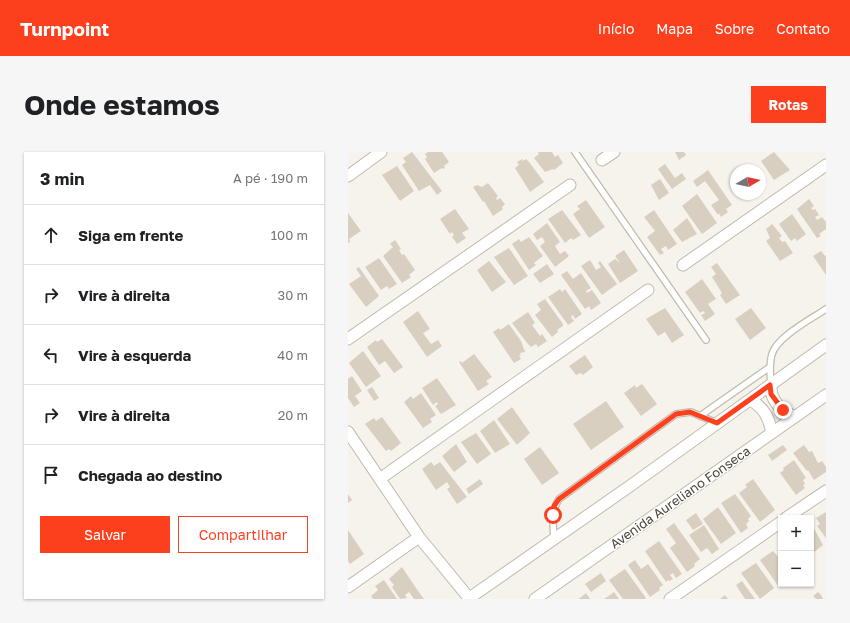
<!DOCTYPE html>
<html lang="pt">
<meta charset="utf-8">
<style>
:root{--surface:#fff;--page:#f6f6f6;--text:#202124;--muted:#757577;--line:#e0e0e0;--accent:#fc3f1d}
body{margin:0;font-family:"Golos Text",sans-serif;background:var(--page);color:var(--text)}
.controls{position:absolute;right:12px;bottom:12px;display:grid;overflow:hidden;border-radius:0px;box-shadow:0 1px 3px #0004}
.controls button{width:36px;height:36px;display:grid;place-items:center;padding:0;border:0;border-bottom:1px solid var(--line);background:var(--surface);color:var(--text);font:20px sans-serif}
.compass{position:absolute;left:382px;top:12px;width:36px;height:36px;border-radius:50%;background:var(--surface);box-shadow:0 1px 3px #0004;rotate:81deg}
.stop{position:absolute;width:12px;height:12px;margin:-9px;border:3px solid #fc3f1d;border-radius:50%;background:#fff}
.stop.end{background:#fc3f1d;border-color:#fff;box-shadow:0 1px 4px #0008}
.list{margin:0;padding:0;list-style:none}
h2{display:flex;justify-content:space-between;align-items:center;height:52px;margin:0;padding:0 16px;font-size:17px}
h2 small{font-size:13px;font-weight:400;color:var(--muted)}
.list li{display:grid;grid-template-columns:26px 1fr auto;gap:12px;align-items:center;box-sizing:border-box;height:60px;padding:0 16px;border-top:1px solid var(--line)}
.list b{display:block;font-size:15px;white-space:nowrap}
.list em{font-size:13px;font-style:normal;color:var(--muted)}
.actions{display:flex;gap:8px;padding:12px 16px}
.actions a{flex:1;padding:9px 0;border:1px solid var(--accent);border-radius:0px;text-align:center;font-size:14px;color:var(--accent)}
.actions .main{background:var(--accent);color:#fff}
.icon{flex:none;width:22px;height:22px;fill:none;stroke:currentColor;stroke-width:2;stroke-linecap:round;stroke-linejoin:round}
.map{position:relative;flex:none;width:478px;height:447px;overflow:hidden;border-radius:0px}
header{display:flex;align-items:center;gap:24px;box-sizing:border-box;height:56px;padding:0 20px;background:var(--accent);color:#fff}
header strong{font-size:19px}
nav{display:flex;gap:22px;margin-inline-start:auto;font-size:14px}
.intro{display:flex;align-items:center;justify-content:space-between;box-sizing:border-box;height:96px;padding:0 24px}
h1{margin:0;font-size:28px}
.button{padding:10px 18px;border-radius:0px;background:var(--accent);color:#fff;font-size:14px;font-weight:700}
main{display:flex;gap:24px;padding:0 24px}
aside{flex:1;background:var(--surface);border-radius:0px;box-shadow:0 1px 3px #0004}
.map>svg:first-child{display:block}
.building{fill:#d8cfc1}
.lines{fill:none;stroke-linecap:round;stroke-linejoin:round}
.service-casing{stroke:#c2bbae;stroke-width:8}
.minor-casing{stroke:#c2bbae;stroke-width:13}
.service{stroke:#fff;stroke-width:5.5}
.minor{stroke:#fff;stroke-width:11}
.route{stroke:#fc3f1d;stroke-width:5}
.labels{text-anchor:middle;stroke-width:3;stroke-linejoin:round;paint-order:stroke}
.street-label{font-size:13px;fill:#4b4439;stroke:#fff}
</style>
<header>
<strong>Turnpoint</strong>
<nav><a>Início</a><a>Mapa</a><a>Sobre</a><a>Contato</a></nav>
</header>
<div class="intro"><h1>Onde estamos</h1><a class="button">Rotas</a></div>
<main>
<aside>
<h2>3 min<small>A pé · 190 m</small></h2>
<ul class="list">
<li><svg class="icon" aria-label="ahead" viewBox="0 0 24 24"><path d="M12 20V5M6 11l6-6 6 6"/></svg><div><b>Siga em frente</b></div><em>100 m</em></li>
<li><svg class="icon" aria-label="right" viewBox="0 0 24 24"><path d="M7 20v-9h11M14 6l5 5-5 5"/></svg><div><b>Vire à direita</b></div><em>30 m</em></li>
<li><svg class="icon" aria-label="left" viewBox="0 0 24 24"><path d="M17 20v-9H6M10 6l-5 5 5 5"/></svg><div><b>Vire à esquerda</b></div><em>40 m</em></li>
<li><svg class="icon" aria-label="right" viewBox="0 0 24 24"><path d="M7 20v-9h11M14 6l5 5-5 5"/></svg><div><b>Vire à direita</b></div><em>20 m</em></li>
<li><svg class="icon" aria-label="arrive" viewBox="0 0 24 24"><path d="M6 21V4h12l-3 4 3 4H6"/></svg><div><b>Chegada ao destino</b></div></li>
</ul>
<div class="actions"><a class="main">Salvar</a><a>Compartilhar</a></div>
</aside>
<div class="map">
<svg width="478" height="447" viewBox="0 0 478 447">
<rect width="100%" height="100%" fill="#f6f3ec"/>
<path class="building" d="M 64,0 L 94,39 L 89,43 L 82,33 L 71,39 L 54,13 L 58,10 L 55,6 Z
M 80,0 L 94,0 L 101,10 L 96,14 L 97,16 L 95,17 L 94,16 L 86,21 L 77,7 L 79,5 L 77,2 Z
M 190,0 L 204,0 L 207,5 L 210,3 L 215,11 L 206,18 L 205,17 L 197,20 L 186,6 L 191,2 Z
M 327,0 L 336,0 L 338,3 L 331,8 Z
M 426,0 L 442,18 L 426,28 L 413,9 Z
M 174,7 L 175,9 L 178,7 L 181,10 L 196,30 L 182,40 L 167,16 L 171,13 L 169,10 Z
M 317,12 L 327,26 L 334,21 L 338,27 L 324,37 L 310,17 Z
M 49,14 L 66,39 L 52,49 L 34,23 Z
M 360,18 L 384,53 L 378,57 L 380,60 L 373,65 L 371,61 L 370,63 L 363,53 L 371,48 L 357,29 L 349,35 L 345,29 Z
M 312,27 L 321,41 L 311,48 L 303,33 Z
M 140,31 L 150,44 L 148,46 L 149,48 L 152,46 L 157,52 L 154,55 L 155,57 L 145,64 L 136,49 L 135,50 L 125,35 L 129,33 L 134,35 Z
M 349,42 L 369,71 L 354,82 L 334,54 Z
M 461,47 L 466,54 L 463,56 L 465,58 L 467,57 L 471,63 L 467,65 L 469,68 L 474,65 L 478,70 L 478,77 L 471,82 L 473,84 L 469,86 L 449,57 Z
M 238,48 L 257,75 L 241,86 L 225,62 L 232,57 L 229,54 Z
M 107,57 L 121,77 L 114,81 L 118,86 L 109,92 L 104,85 L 106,83 L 104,80 L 102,82 L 92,67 Z
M 214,58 L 233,83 L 225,88 L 223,86 L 217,91 L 200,67 Z
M 306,58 L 329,92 L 320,98 L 318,94 L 313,97 L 316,101 L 312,103 L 299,85 L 307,79 L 296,65 Z
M 0,61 L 13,79 L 1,87 L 2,90 L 0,91 Z
M 444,62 L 458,82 L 449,89 L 447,86 L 443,89 L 431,72 Z
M 339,66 L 349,82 L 334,90 L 325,78 Z
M 199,71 L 212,90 L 207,94 L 212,102 L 217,99 L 221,104 L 207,115 L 192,94 L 197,90 L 194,85 L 189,88 L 185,82 Z
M 424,72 L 434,84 L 431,86 L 434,90 L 437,89 L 445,101 L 432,109 L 418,89 L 422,86 L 418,77 Z
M 181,85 L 195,104 L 186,111 L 188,113 L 181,118 L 164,92 L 171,87 L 173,90 Z
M 47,88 L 53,97 L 51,98 L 54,103 L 56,102 L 67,118 L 61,123 L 63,125 L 54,131 L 35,104 L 45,95 L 42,92 Z
M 161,96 L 180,124 L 166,133 L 146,105 Z
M 276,98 L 290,119 L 272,131 L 260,112 L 267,107 L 272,111 L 267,104 Z
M 473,99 L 477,104 L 478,103 L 478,123 L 465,104 Z
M 31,106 L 49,132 L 41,137 L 39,134 L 33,138 L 17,115 Z
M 242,108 L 248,118 L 253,115 L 250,111 L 252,109 L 269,132 L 254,143 L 233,114 Z
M 141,109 L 158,130 L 144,140 L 129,118 Z
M 369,111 L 392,143 L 378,152 L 372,143 L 374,141 L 364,125 L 368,122 L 363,115 Z
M 199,112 L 206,122 L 192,131 L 185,122 Z
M 11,115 L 31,144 L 18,155 L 1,132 L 13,124 L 8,117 Z
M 219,119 L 225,127 L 233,121 L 243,136 L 238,139 L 239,141 L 244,138 L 253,151 L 243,158 L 241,154 L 237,157 L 213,123 Z
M 354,127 L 368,147 L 360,152 L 367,162 L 357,169 L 353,163 L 357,161 L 355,159 L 352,161 L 337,140 Z
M 212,137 L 214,140 L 217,137 L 234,162 L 227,167 L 225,163 L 223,165 L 226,169 L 220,173 L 200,145 Z
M 197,147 L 215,172 L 215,174 L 209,178 L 210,180 L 204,185 L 187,163 L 193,158 L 189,152 Z
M 317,156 L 336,183 L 324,191 L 317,180 L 310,184 L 298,167 Z
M 403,156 L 418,176 L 402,188 L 387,167 Z
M 70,159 L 82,177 L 75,181 L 83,192 L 90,188 L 94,194 L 79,205 L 55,170 Z
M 180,160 L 187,171 L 184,173 L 192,184 L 194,182 L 199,189 L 190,195 L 188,192 L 183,195 L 179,191 L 164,171 Z
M 161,172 L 173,189 L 177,200 L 172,201 L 173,203 L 171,204 L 173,207 L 166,211 L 145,180 L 151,176 L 152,178 Z
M 34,187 L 55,215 L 46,221 L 37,209 L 31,213 L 19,195 L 28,188 L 29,190 Z
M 15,199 L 33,224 L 18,235 L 1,211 Z
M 126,202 L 144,225 L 138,229 L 141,232 L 130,239 L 111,210 L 113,209 L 114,211 Z
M 237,203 L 245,215 L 235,223 L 233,221 L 228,223 L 221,214 Z
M 4,224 L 14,239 L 7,244 L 12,251 L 6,255 L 0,246 L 0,227 Z
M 89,226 L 108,253 L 93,262 L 87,254 L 90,252 L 89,250 L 85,253 L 74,236 Z
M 294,232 L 309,252 L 293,264 L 276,241 L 287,233 L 288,236 Z
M 24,235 L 31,246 L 26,249 L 19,238 Z
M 73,241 L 88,263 L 82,267 L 84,270 L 75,276 L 56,250 L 63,244 L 65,247 Z
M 258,249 L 276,275 L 243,298 L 225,272 Z
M 164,255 L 182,281 L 169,293 L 149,267 Z
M 34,265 L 53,291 L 43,299 L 41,297 L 38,299 L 17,272 L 26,266 L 28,269 Z
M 146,268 L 162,292 L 147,301 L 132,279 Z
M 128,281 L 143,302 L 129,312 L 113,290 Z
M 108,292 L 119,310 L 106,320 L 94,304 Z
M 435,293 L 439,298 L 424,309 L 420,303 Z
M 456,293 L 461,300 L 464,299 L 470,311 L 474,309 L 478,315 L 478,320 L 466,328 L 460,318 L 459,319 L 445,301 Z
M 192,295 L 211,321 L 194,333 L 176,307 Z
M 446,308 L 458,326 L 455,328 L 457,332 L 455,333 L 457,336 L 448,343 L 432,321 L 436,318 L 435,316 Z
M 83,310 L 86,314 L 92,310 L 119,345 L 109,352 L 99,337 L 102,335 L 99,330 L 88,338 L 74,317 Z
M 132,327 L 135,332 L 121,342 L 118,337 Z
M 405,327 L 427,358 L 412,370 L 391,341 L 399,335 L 397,333 Z
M 0,342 L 4,348 L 0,351 Z
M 387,342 L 403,364 L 400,367 L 401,369 L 398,372 L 400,376 L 393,381 L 373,351 Z
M 370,355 L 388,381 L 373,392 L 355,367 Z
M 478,360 L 478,386 L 469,374 L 472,372 L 468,366 Z
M 348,361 L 355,372 L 345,378 L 338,368 Z
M 326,371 L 352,407 L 346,412 L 347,414 L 339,420 L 322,396 L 328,391 L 318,377 Z
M 463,371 L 475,393 L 465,401 L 463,398 Z
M 356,373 L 371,397 L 364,402 L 359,396 L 353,400 L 341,383 Z
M 0,378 L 16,402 L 2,412 L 0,409 Z
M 311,389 L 334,422 L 328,426 L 325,421 L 322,423 L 325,427 L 321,429 L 320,428 L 318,430 L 297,399 Z
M 425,399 L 433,408 L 433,432 L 435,432 L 431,435 L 412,408 Z
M 287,408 L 293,417 L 300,412 L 315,433 L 311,436 L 312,438 L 302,445 L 280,413 Z
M 408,411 L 426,436 L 412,447 L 393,421 Z
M 54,415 L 68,436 L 76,447 L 66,447 L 61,440 L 57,443 L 59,446 L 52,447 L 44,435 L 46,433 L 41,427 Z
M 277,417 L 298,446 L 297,447 L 275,447 L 261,428 Z
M 253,421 L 258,429 L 243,440 L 237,432 Z
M 36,428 L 49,447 L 25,447 L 23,444 L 30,438 L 27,434 Z
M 394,429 L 404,443 L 407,447 L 397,447 L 388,433 Z
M 266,440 L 271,447 L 256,447 L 262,443 Z
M 470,440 L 473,443 L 475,447 L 468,447 L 465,444 Z
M 238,441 L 242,447 L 230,447 L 232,446 Z
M 377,443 L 380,447 L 372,447 Z"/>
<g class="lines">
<g class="service-casing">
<path id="service" d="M 227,0 L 358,188
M 423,233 C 422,223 421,212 424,202 C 429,185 463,167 478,157
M 352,264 L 422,215
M 206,386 C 205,372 203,359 211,347 L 328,262 L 343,260 L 369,271"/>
</g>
<g class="minor-casing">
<path id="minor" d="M 254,8 L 266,0
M 0,24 L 33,0
M 335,113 L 478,13
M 0,187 L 222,33
M 423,233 C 422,249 434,259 447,265
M 402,248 C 416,255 421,266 424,281
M 0,280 L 71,385 L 121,446
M 33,326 L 300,138
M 438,366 L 478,339
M 0,435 L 71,385
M 120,447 L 282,334 L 478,193
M 187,447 L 478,243
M 322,447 L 433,370"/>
</g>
<use href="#service" class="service"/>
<use href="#minor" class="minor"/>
</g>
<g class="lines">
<path class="route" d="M 205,363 L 206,354 L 211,347 L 328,262 L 342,260 L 369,271 L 422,233 L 423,242 L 435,258"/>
</g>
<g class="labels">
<g class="street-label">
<text transform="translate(332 345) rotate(-35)" y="5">Avenida Aureliano Fonseca</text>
</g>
</g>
</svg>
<div class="controls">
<button>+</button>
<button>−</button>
</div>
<svg class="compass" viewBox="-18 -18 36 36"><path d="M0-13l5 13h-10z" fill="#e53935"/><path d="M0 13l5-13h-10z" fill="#757577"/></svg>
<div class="stop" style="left:205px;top:363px"></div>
<div class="stop end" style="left:435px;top:258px"></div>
</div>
</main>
